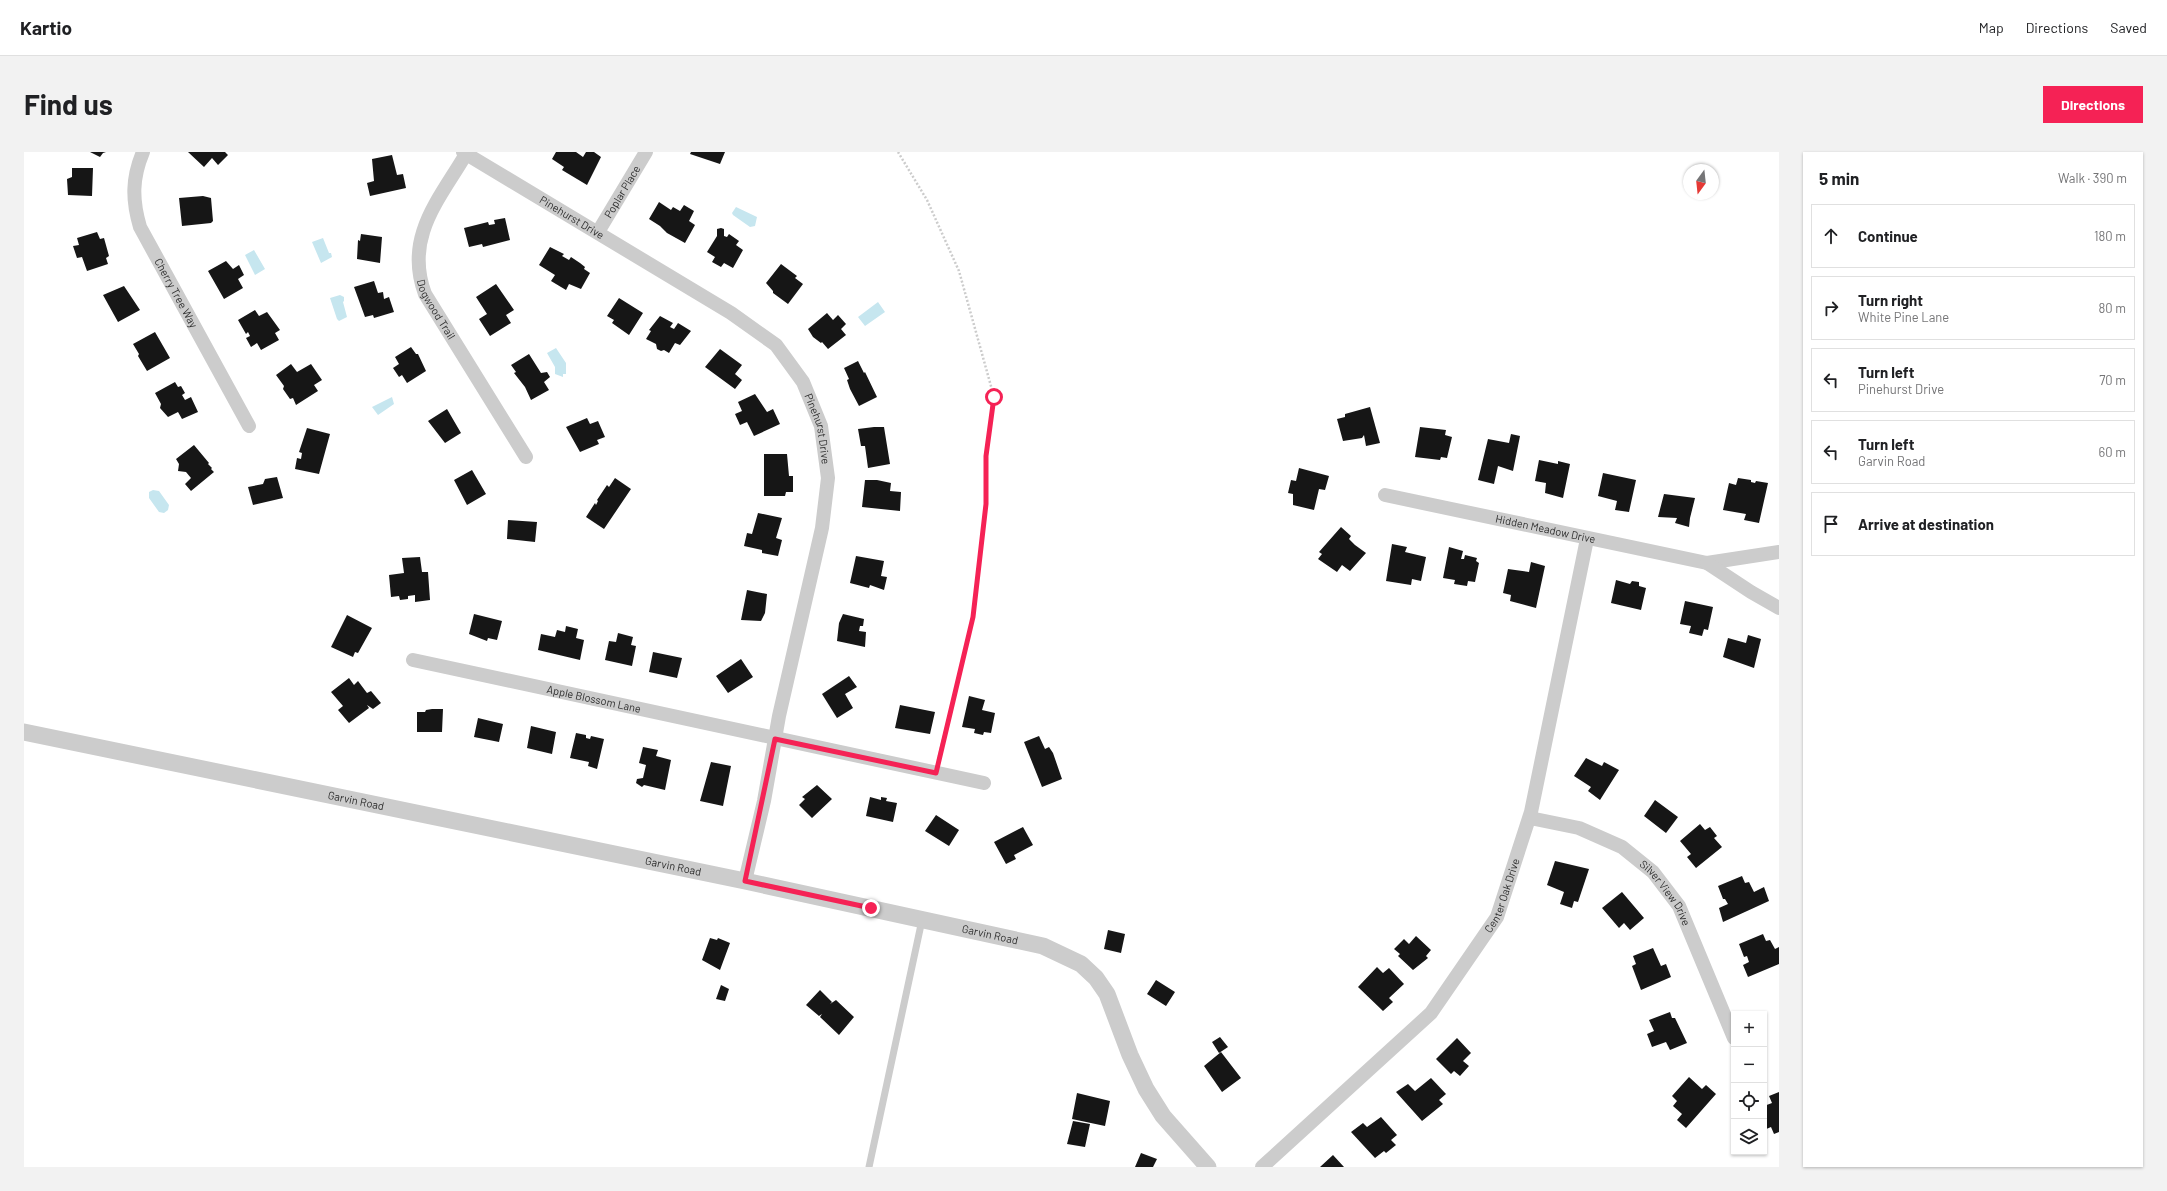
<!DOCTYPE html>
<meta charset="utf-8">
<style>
:root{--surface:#fff;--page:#f2f2f2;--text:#202124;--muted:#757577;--line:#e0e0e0;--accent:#f52255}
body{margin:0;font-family:Barlow,sans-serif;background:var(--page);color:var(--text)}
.controls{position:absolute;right:12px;bottom:12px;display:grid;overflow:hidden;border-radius:0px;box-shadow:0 1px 3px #0004}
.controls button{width:36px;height:36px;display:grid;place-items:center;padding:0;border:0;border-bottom:1px solid var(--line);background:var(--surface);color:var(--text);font:20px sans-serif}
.compass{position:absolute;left:1659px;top:12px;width:36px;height:36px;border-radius:50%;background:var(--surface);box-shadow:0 1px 3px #0004;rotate:195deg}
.stop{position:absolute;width:12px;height:12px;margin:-9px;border:3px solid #f52255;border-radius:50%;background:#fff}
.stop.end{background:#f52255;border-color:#fff;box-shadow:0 1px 4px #0008}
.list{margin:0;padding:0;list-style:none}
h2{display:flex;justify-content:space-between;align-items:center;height:52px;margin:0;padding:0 16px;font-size:17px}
h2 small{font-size:13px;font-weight:400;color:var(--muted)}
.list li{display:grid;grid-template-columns:26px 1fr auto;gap:12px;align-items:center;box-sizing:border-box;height:64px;margin:0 8px 8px;padding:0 8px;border:1px solid var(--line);border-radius:0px}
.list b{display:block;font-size:15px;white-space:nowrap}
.list p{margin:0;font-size:13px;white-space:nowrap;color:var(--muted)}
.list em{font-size:13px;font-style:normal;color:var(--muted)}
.icon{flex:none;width:22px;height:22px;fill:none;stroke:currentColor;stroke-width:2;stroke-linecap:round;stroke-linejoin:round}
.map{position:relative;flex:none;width:1755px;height:1015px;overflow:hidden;border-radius:0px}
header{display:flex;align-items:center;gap:24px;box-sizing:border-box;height:56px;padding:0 20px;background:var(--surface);border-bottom:1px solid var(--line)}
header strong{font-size:19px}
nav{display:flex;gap:22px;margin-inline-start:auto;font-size:14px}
.intro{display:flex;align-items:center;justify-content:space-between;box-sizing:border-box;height:96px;padding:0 24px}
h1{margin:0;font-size:28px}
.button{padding:10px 18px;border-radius:0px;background:var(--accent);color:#fff;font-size:14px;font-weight:700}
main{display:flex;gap:24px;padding:0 24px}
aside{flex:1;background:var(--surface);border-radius:0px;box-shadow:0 1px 3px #0004}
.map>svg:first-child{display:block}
.water{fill:#c6e6ef}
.building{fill:#161616}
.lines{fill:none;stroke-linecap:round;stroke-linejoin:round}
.path{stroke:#ccc;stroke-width:2.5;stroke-dasharray:2 2;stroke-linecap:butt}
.service{stroke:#ccc;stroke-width:7}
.minor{stroke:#ccc;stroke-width:14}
.tertiary{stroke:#ccc;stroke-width:17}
.route{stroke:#f52255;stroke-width:5}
.labels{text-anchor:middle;stroke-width:4;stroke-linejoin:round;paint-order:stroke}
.street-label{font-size:11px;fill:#2f2f2f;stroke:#fff}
</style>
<header>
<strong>Kartio</strong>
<nav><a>Map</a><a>Directions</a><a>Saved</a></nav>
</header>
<div class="intro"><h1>Find us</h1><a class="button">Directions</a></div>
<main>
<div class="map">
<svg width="1755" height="1015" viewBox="0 0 1755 1015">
<rect width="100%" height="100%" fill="#fff"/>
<path class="water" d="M 712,55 L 733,65 L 731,74 L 726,75 L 709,63 L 708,61 Z
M 299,86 L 305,101 L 307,101 L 308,105 L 297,111 L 288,90 Z
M 230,98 L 241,117 L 231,123 L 221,103 Z
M 316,143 L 320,145 L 320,149 L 319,150 L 323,165 L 315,169 L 313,167 L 306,146 Z
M 854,150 L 861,160 L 841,174 L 834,165 Z
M 532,196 L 542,211 L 542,222 L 539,222 L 539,225 L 531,222 L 531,215 L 523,201 Z
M 368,245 L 370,252 L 354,263 L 348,255 Z
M 129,338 L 135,339 L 145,353 L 144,358 L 140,361 L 135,360 L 125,346 L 125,340 Z"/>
<path class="building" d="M 66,0 L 82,0 L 79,1 L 76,5 Z
M 164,0 L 201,0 L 204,3 L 194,13 L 188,6 L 180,15 Z
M 532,0 L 552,0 L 559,5 L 562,0 L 570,0 L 577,5 L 563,33 L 538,18 L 540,15 L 528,7 Z
M 667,0 L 701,0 L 696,12 L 666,2 Z
M 368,3 L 373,23 L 379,22 L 382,36 L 346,44 L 343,31 L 350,29 L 348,7 Z
M 48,16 L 69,16 L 68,44 L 44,43 L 43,27 L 48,25 Z
M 179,44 L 187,46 L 189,69 L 187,71 L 158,74 L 155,46 Z
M 635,50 L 647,58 L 649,55 L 656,59 L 660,53 L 670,59 L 665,69 L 671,73 L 661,91 L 643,81 L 636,74 L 625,67 Z
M 481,66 L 486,88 L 459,95 L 458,92 L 445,95 L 440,76 L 464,70 L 465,73 L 471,72 L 470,68 Z
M 697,76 L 700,77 L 700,84 L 703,85 L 705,82 L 715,89 L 712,93 L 719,98 L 709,116 L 700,111 L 697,115 L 688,110 L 691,105 L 683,100 L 693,84 L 693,77 Z
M 73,80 L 76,87 L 80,86 L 85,104 L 82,106 L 84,112 L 63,119 L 58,105 L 53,106 L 49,94 L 55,93 L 53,86 Z
M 337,82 L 358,85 L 356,111 L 333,107 L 334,88 L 336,89 Z
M 526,95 L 540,102 L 538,104 L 545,108 L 547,105 L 556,111 L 561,115 L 560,117 L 566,121 L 557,137 L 545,132 L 542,138 L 527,129 L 531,123 L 515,113 Z
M 202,109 L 209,117 L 215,113 L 220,123 L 214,127 L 219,136 L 200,147 L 184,119 Z
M 757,112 L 773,124 L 771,126 L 779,132 L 764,152 L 749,141 L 749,139 L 742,131 Z
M 350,129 L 354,141 L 359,140 L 360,147 L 365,145 L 370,160 L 350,166 L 349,163 L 341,165 L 330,135 Z
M 472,132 L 490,158 L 482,163 L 487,171 L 466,184 L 455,167 L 463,162 L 452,145 Z
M 100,134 L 116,158 L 94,170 L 79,143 Z
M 595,146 L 619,161 L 605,183 L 588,171 L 590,168 L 583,164 Z
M 231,158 L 235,164 L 243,160 L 256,178 L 251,181 L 255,188 L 237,198 L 233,191 L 227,195 L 222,186 L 226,184 L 224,180 L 222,182 L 214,168 Z
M 803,161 L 809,168 L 814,163 L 822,172 L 817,177 L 822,183 L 804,197 L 798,190 L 797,191 L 789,185 L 784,177 Z
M 636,164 L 649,171 L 646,175 L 650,177 L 654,171 L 667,179 L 656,193 L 651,191 L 645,201 L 640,198 L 637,199 L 633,197 L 632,192 L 622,187 L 627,179 L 625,178 Z
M 131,180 L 146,206 L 123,219 L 114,204 L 115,202 L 109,192 Z
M 387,195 L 392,202 L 394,202 L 402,219 L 383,231 L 378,223 L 375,225 L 369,216 L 375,212 L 371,205 Z
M 696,197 L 718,213 L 711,222 L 718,228 L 711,237 L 681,215 Z
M 505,202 L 517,221 L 523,220 L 526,225 L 520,230 L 525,238 L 507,248 L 501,235 L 490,221 L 492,220 L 487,213 Z
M 834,209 L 840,221 L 841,220 L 853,245 L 835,254 L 826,237 L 823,228 L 825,227 L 820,216 Z
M 267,212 L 273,220 L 287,212 L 298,228 L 290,233 L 294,239 L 272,253 L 269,246 L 266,247 L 259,237 L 260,234 L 252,223 Z
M 151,230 L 154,235 L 157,234 L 161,241 L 158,243 L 161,248 L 167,245 L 174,260 L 158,267 L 154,260 L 144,265 L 136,256 L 137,252 L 131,241 Z
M 731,242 L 743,260 L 749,257 L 756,272 L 730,284 L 723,270 L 716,273 L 711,262 L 718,259 L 714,250 Z
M 1346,255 L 1356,291 L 1342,294 L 1340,283 L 1338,286 L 1319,289 L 1313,267 L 1321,265 L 1321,262 Z
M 423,257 L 437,281 L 421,291 L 404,269 Z
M 563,266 L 566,272 L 574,269 L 581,285 L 573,288 L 575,292 L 556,300 L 542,275 Z
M 850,275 L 860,275 L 866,312 L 844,316 L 841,294 L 837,294 L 834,277 Z
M 1396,275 L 1422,278 L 1421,283 L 1428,285 L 1423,306 L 1417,305 L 1416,308 L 1391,305 Z
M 283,276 L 306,282 L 295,322 L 271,317 L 273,306 L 277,307 L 278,301 L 275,300 Z
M 1487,282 L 1496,284 L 1489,319 L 1474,314 L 1470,332 L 1454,328 L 1464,287 L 1485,291 Z
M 170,293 L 185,311 L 184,312 L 188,316 L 187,317 L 190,320 L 167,339 L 161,332 L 167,326 L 162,320 L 154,319 L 155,312 L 152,307 Z
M 740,302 L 763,302 L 765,324 L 769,324 L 769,340 L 762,340 L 761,344 L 740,344 Z
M 1515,308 L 1534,312 L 1534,309 L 1546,312 L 1539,346 L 1521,341 L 1522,331 L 1511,329 Z
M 1275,316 L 1305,324 L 1301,338 L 1295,337 L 1290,358 L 1269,353 L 1269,342 L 1264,341 L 1267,328 L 1272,329 Z
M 448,318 L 462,342 L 443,353 L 430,328 Z
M 1579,321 L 1612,328 L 1605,360 L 1591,358 L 1593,349 L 1574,344 Z
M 253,325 L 259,346 L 229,353 L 224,335 L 239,332 L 241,327 Z
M 591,326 L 607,337 L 580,377 L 562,365 L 571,351 L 572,353 L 574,349 L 573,348 L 583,333 L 585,335 Z
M 1714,326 L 1727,328 L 1727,330 L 1731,331 L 1732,329 L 1744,331 L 1735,371 L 1720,368 L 1722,362 L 1699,358 L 1705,331 L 1712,333 Z
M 841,328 L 853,328 L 867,331 L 866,339 L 877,340 L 876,359 L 838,355 Z
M 1640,342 L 1671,346 L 1666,366 L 1665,375 L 1651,371 L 1653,366 L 1634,365 Z
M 734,361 L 758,366 L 752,386 L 758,388 L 754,404 L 738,401 L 738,398 L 720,394 L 723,381 L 728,382 Z
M 484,368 L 513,370 L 511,390 L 483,387 Z
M 1317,375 L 1327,384 L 1325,387 L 1331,393 L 1342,401 L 1326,419 L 1318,413 L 1313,420 L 1294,407 L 1298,402 L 1295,400 Z
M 1368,392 L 1383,395 L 1381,400 L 1402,405 L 1397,429 L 1388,427 L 1387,433 L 1362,429 Z
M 1425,395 L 1439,399 L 1437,407 L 1440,407 L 1441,403 L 1453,406 L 1452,409 L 1455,411 L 1451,430 L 1444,429 L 1443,434 L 1430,432 L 1431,428 L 1419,426 Z
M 832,404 L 860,409 L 857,424 L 863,425 L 860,438 L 846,433 L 845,436 L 826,431 Z
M 396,405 L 398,420 L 404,420 L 406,448 L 391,450 L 391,443 L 384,444 L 384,447 L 376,448 L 375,444 L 367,445 L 365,423 L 380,421 L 378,406 Z
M 1507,410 L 1521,414 L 1512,456 L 1486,449 L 1487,443 L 1479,441 L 1484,417 L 1505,420 Z
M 1592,428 L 1606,432 L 1608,429 L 1615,430 L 1615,434 L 1622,436 L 1617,458 L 1587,451 Z
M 723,438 L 743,442 L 741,461 L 737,469 L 717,468 Z
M 1661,449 L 1689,455 L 1684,478 L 1680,477 L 1678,484 L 1665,481 L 1667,474 L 1656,472 Z
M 450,462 L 478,469 L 473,488 L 464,486 L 463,489 L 445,482 Z
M 819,462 L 840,467 L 839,474 L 836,474 L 835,479 L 842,480 L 841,495 L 813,489 L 815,471 Z
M 323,463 L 348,476 L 334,501 L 331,500 L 329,505 L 307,495 Z
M 542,474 L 554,477 L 552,486 L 560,488 L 556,508 L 514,498 L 517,482 L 531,485 L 533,478 L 541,480 Z
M 594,481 L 609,485 L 607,493 L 612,494 L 608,514 L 581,508 L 585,489 L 592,490 Z
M 1724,483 L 1737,487 L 1730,516 L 1699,505 L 1704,486 L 1722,491 Z
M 629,500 L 658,506 L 653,526 L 625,520 Z
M 717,507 L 729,525 L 704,541 L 692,524 Z
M 825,524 L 833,535 L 821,542 L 829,556 L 813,566 L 798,542 Z
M 325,526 L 330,533 L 334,529 L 343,541 L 347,539 L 357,551 L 349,557 L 343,553 L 345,556 L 325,571 L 314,558 L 319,554 L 307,540 Z
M 945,544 L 961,548 L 958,558 L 971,561 L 967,581 L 960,580 L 959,583 L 950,581 L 951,577 L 938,575 Z
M 876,553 L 911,560 L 906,582 L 871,576 Z
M 408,557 L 419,557 L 418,580 L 393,580 L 393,560 L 401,560 L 402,558 Z
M 454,566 L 479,572 L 475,590 L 450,585 Z
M 507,574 L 532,580 L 528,602 L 503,596 Z
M 552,581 L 562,583 L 562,586 L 566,587 L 567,584 L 580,587 L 573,617 L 564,614 L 565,610 L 546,606 Z
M 1015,584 L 1021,597 L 1025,595 L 1029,601 L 1038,627 L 1018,635 L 1000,590 Z
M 619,595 L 634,598 L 632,604 L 647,608 L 641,638 L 620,633 L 618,635 L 612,631 L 613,627 L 619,626 L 622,613 L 615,611 Z
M 1562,606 L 1578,614 L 1580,610 L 1595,618 L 1576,648 L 1564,639 L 1567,635 L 1550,624 Z
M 687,610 L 707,614 L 699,654 L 676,649 Z
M 793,633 L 808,647 L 788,666 L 775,653 L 781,647 L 778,645 Z
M 846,645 L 857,648 L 857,645 L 863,646 L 862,649 L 873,651 L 869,670 L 842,664 Z
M 1631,648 L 1654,665 L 1642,681 L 1620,664 Z
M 912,663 L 935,678 L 925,694 L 901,679 Z
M 1676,672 L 1681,678 L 1686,675 L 1693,684 L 1690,686 L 1698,695 L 1672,716 L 1663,705 L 1667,702 L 1656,689 Z
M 999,675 L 1009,693 L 990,703 L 992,707 L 982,712 L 970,690 Z
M 1531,709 L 1565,717 L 1554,750 L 1550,749 L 1548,756 L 1536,752 L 1540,740 L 1523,733 Z
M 1718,724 L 1721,731 L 1725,730 L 1730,740 L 1740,735 L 1745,749 L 1699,770 L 1695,756 L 1704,752 L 1701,747 L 1699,747 L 1694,734 Z
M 1598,740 L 1620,766 L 1606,778 L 1600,771 L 1595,776 L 1578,756 Z
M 1084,778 L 1101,782 L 1097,801 L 1080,797 Z
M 1739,782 L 1742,789 L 1746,788 L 1751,797 L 1755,795 L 1755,812 L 1724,825 L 1719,813 L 1725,810 L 1723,804 L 1720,805 L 1715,792 Z
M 1392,784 L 1407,798 L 1402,804 L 1404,806 L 1389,818 L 1374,804 L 1376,802 L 1370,797 L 1380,787 L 1385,792 Z
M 686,786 L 693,788 L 694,786 L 706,791 L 696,818 L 678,808 Z
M 1629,796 L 1637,814 L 1642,812 L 1647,825 L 1617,838 L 1608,814 L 1612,812 L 1609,804 Z
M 1353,815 L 1359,821 L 1365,816 L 1380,832 L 1365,846 L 1369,850 L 1359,859 L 1334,835 Z
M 1132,828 L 1151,840 L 1142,854 L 1123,842 Z
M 697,833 L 705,837 L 701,849 L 692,847 Z
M 796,838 L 808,850 L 806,852 L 812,848 L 830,865 L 815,883 L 796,865 L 798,862 L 795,864 L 782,853 Z
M 1646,860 L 1648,866 L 1651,866 L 1663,891 L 1646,898 L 1642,890 L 1628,895 L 1623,882 L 1630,879 L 1625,868 Z
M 1196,885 L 1204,895 L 1195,901 L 1188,890 Z
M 1433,886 L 1447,901 L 1439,909 L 1445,914 L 1436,924 L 1430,919 L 1427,922 L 1412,907 Z
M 1197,900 L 1217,926 L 1198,940 L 1180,914 Z
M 1665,925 L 1678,937 L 1682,933 L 1692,942 L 1662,976 L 1653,968 L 1658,962 L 1649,954 L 1653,949 L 1648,944 Z
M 1407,926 L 1422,942 L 1415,948 L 1419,952 L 1398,969 L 1372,940 L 1384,932 L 1391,939 Z
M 1755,940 L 1755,980 L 1750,982 L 1747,975 L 1740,978 L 1740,954 L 1748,951 L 1745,944 Z
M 1053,941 L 1086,949 L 1081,974 L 1048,967 Z
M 1357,965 L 1373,983 L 1367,988 L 1372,993 L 1362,1001 L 1360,999 L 1351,1006 L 1327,980 L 1339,971 L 1343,975 Z
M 1049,969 L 1066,972 L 1061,995 L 1043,992 Z
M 1117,1001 L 1133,1007 L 1129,1015 L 1111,1015 Z
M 1309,1003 L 1320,1015 L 1296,1015 Z"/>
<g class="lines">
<path class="path" d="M 874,0 L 903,48 L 935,119 L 970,245 L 962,304 L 962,352 L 949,465 L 914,608"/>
<path class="service" d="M 845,1015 L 898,768"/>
<g class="minor">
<path id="s1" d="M 119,0 C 108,26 108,48 116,75 L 225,274"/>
<path id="s2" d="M 439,0 L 707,161 L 752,193 L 779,230 L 797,274 L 804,326 L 798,376 L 755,564 L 740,649 L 721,729"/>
<path id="s3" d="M 442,2 C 415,48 380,85 401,142 L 502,305"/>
<path id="s4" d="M 574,80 L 622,0"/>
<path id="s5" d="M 1361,343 L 1683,411 L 1755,400"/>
<path d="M 1683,411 L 1727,440 L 1755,456"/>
<path id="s6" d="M 389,508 L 960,631"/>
<path id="s7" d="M 1506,666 L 1555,676 L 1598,695 L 1629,720 L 1655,754 L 1710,886"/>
<path id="s8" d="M 1238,1015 L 1407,861 L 1473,765 L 1507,660 L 1563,387"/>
</g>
<path class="tertiary" id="s9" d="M 0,580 L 721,729 L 1019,794 L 1057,812 L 1072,826 L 1083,842 L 1106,903 L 1122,937 L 1139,964 L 1184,1015"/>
</g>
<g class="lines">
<path class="route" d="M 847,756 L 721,729 L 751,587 L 912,621 L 949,465 L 962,352 L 962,304 L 970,245"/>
</g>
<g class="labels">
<g class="street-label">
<text dy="4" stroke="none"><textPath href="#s4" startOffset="47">Poplar Place</textPath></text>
<text dy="4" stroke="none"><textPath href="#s2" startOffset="127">Pinehurst Drive</textPath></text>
<text dy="4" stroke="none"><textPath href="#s1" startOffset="152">Cherry Tree Way</textPath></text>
<text dy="4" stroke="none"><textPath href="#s3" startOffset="171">Dogwood Trail</textPath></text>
<text dy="4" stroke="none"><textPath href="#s2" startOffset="463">Pinehurst Drive</textPath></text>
<text dy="4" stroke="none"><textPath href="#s5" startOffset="164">Hidden Meadow Drive</textPath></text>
<text dy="4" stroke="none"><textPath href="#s6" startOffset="185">Apple Blossom Lane</textPath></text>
<text dy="4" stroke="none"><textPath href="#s9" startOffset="339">Garvin Road</textPath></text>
<text dy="4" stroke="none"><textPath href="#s9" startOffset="663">Garvin Road</textPath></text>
<text dy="4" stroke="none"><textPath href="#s8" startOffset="367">Center Oak Drive</textPath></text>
<text dy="4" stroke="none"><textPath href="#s7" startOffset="161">Silver View Drive</textPath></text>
<text dy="4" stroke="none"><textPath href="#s9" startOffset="987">Garvin Road</textPath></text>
</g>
</g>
</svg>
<div class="controls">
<button>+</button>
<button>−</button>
<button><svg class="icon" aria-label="locate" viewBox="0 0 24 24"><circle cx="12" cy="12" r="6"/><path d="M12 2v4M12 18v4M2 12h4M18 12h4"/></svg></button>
<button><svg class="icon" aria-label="layers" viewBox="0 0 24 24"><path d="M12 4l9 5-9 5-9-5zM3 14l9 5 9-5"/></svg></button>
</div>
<svg class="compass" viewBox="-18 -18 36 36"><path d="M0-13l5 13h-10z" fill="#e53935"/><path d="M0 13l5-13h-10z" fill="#757577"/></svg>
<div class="stop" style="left:970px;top:245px"></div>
<div class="stop end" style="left:847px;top:756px"></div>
</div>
<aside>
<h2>5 min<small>Walk · 390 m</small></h2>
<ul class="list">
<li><svg class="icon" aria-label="ahead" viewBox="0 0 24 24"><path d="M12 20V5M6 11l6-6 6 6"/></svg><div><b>Continue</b></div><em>180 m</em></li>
<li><svg class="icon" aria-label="right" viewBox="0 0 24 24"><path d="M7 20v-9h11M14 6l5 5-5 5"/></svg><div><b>Turn right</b><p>White Pine Lane</p></div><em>80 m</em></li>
<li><svg class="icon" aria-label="left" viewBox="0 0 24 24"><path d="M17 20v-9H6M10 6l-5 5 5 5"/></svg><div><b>Turn left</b><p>Pinehurst Drive</p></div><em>70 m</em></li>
<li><svg class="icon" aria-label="left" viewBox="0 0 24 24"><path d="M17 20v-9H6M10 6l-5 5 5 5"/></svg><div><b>Turn left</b><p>Garvin Road</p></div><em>60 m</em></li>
<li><svg class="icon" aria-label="arrive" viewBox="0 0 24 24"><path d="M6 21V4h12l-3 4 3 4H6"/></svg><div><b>Arrive at destination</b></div></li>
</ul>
</aside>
</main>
